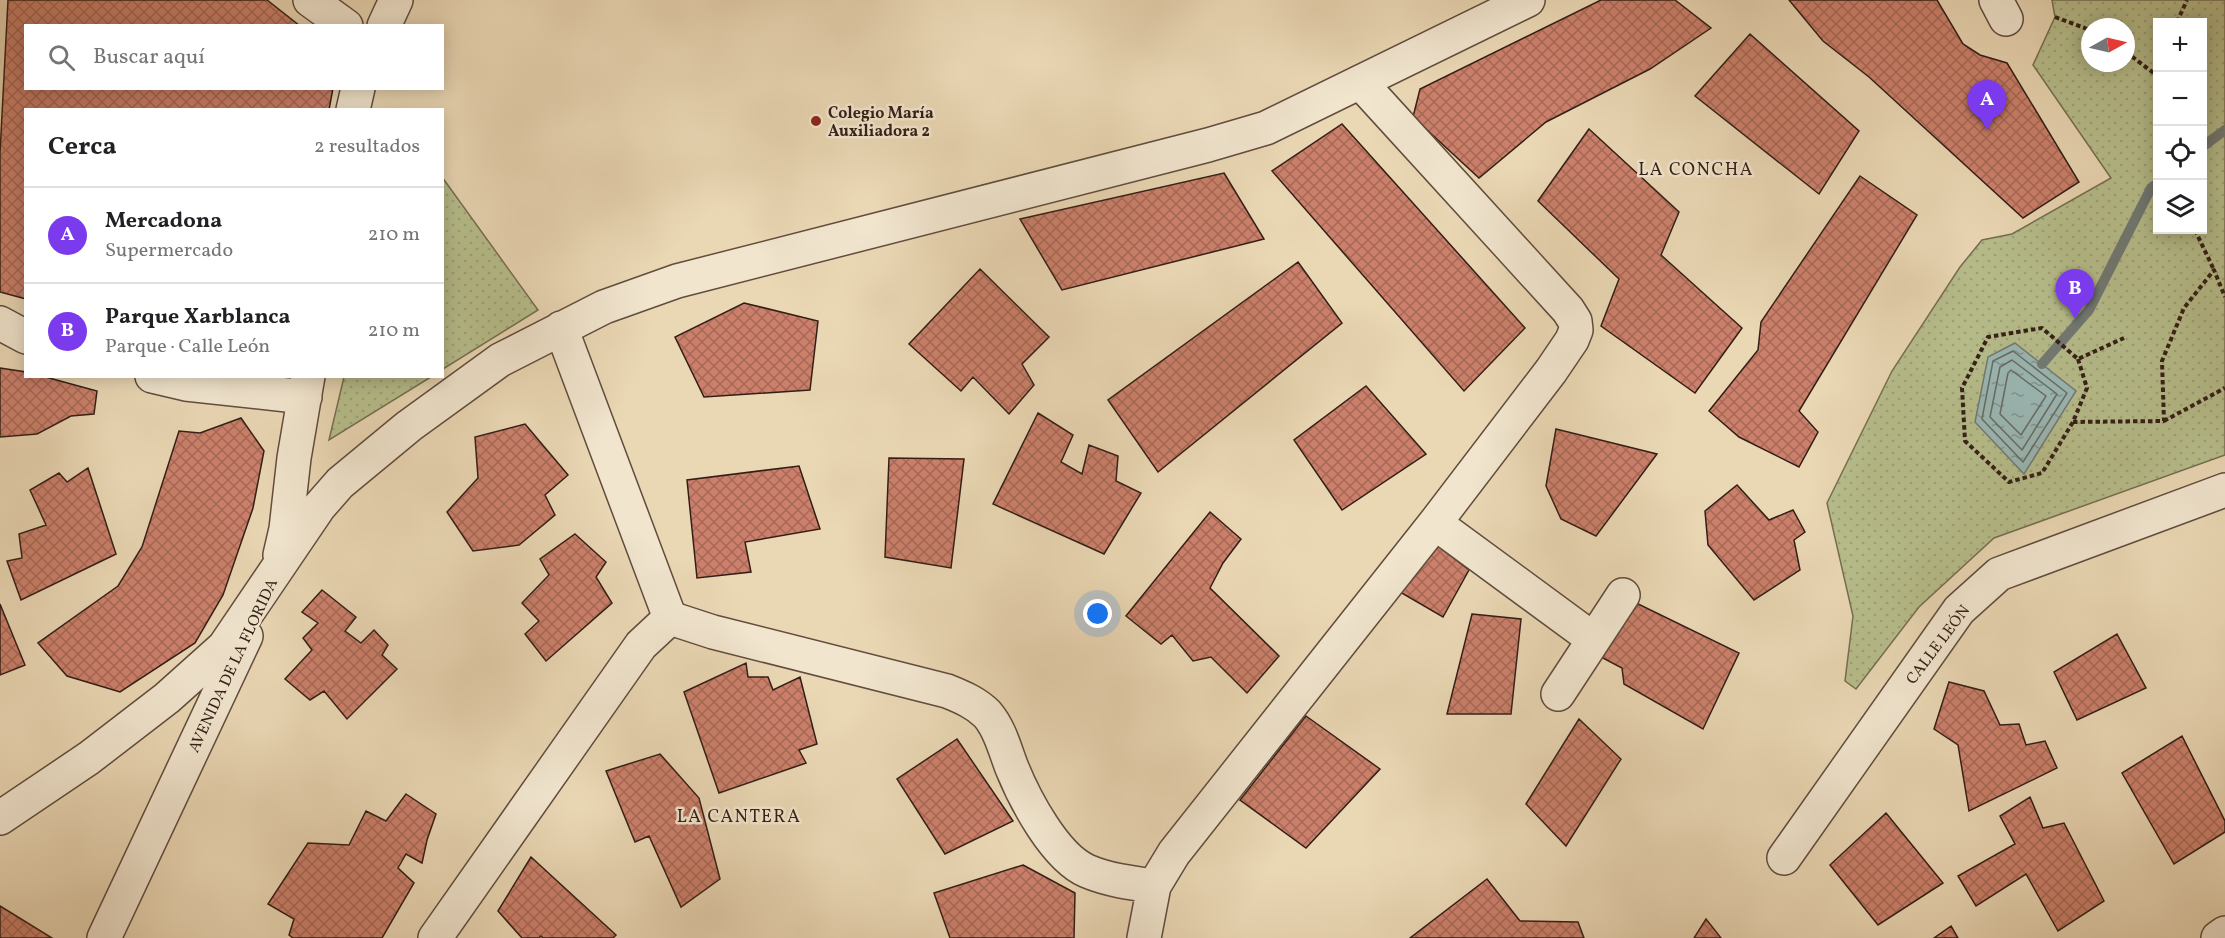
<!DOCTYPE html>
<html lang="es">
<meta charset="utf-8">
<style>
:root{--surface:#fff;--page:#f6f6f6;--text:#202124;--muted:#757577;--line:#e0e0e0;--accent:#7c3aed}
body{margin:0;font-family:Vollkorn,serif;background:var(--page);color:var(--text)}
.controls{position:absolute;right:18px;top:18px;display:grid;overflow:hidden;border-radius:0px;box-shadow:0 3px 15px #0003}
.controls button{width:54px;height:54px;display:grid;place-items:center;padding:0;border:0;border-bottom:2px solid var(--line);background:var(--surface);color:var(--text);font:30px sans-serif}
.compass{position:absolute;left:2081px;top:18px;width:54px;height:54px;border-radius:50%;background:var(--surface);box-shadow:0 3px 15px #0003;rotate:82deg}
.you{position:absolute;left:1098px;top:614px;width:21px;height:21px;margin:-15px;border:4px solid #fff;border-radius:50%;background:#1a73e8;box-shadow:0 0 0 9px #1a73e833}
.badge{display:grid;place-items:center;width:39px;height:39px;border-radius:50%;background:var(--accent);color:#fff;font-size:20px;font-weight:700}
.pin{position:absolute;translate:-50% -50px;filter:drop-shadow(0 2px 3px #0008)}
.pin::after{content:'';position:absolute;top:32px;width:21px;height:18px;background:inherit;clip-path:polygon(0 0,100% 0,50% 100%)}
.list{margin:0;padding:0;list-style:none}
h2{display:flex;justify-content:space-between;align-items:center;height:78px;margin:0;padding:0 24px;font-size:26px}
h2 small{font-size:20px;font-weight:400;color:var(--muted)}
.list li{display:grid;grid-template-columns:39px 1fr auto;gap:18px;align-items:center;box-sizing:border-box;height:96px;padding:0 24px;border-top:2px solid var(--line)}
.list b{display:block;font-size:22px;white-space:nowrap}
.list p{margin:0;font-size:20px;white-space:nowrap;color:var(--muted)}
.list em{font-size:20px;font-style:normal;color:var(--muted)}
.icon{flex:none;width:33px;height:33px;fill:none;stroke:currentColor;stroke-width:2;stroke-linecap:round;stroke-linejoin:round}
.map{position:relative;flex:none;width:2225px;height:938px;overflow:hidden}
.search{position:absolute;background:var(--surface);box-shadow:0 3px 15px #0003;left:24px;top:24px;width:420px;height:66px;display:flex;align-items:center;gap:15px;box-sizing:border-box;padding:0 21px;border-radius:0px;color:var(--muted);font-size:22px}
.panel{position:absolute;background:var(--surface);box-shadow:0 3px 15px #0003;left:24px;top:108px;width:420px;height:270px;border-radius:0px}
.map>svg:first-child{display:block}
.park{fill:url(#park-dots);stroke:#756e51;stroke-width:1.5;fill-rule:evenodd}
.water{fill:url(#water-ripples);stroke:#717a75;stroke-width:1.5}
.lines{fill:none;stroke-linecap:round;stroke-linejoin:round}
.shore{stroke:#666b66;stroke-width:1.5}
.stream{stroke:#717a75;stroke-width:10}
.building{fill:url(#building-cross-hatch);stroke:#331e16;stroke-width:1.5}
.street-casing{stroke:#614c3e;stroke-width:36}
.path{stroke:#331e16;stroke-width:4;stroke-dasharray:4.5 3;stroke-linecap:butt}
.street{stroke:#f1e5ce;stroke-width:33}
.poi-dot{fill:#8f2418;stroke:#f1e5ce;stroke-width:2}
.labels{text-anchor:middle;stroke-width:5;stroke-linejoin:round;paint-order:stroke}
.poi-label{font-size:16px;font-weight:bold;fill:#331e16;stroke:#f1e5ce;text-anchor:start}
.street-label{font-size:16px;fill:#331e16;stroke:#f1e5ce}
.neighbourhood-label{font-size:18px;letter-spacing:1.5px;fill:#331e16;stroke:#f1e5ce}
</style>
<div class="map">
<svg width="2225" height="938" viewBox="0 0 2225 938">
<defs>
<pattern id="park-dots" width="8" height="8" patternUnits="userSpaceOnUse" patternTransform="scale(1.5)"><rect width="8" height="8" fill="#b7be8c"/><path d="M2 2h.1M6 6h.1" fill="none" stroke="#9ea378" stroke-width="1.8" stroke-linecap="round"/></pattern>
<pattern id="water-ripples" width="26" height="14" patternUnits="userSpaceOnUse" patternTransform="scale(1.5)"><rect width="26" height="14" fill="#9ab8b5"/><path d="M2 4q2-2 4 0t4 0M15 11q2-2 4 0t4 0" fill="none" stroke="#7e9592"/></pattern>
<pattern id="building-cross-hatch" width="8" height="8" patternUnits="userSpaceOnUse" patternTransform="scale(1.5)"><rect width="8" height="8" fill="#cc806b"/><path d="M0 0l8 8M0 8l8-8" fill="none" stroke="#a66857"/></pattern>
</defs>
<rect width="100%" height="100%" fill="#ead7b4"/>
<filter id="stains"><feTurbulence type="fractalNoise" baseFrequency=".00333" numOctaves="4"/><feColorMatrix values="0 0 0 0 .2 0 0 0 0 .09 0 0 0 0 .02 0 0 0 .5 -.17"/></filter>
<radialGradient id="worn" r=".72"><stop offset=".6" stop-color="#630" stop-opacity="0"/><stop offset="1" stop-color="#630" stop-opacity=".3"/></radialGradient>
<path class="park" d="M 2052,0 L 2225,0 L 2225,455 L 1994,538 L 1919,607 L 1856,689 L 1845,681 L 1853,616 L 1827,503 L 1892,371 L 1960,267 L 1982,240 L 2012,234 L 2111,178 L 2033,65 L 2055,17 ZM 2158,22 L 2202,22 L 2202,230 L 2158,230 ZM 2090,27 L 2126,27 L 2126,63 L 2090,63 Z
M 442,177 L 538,310 L 443,369 L 442,369 Z
M 344,377 L 344,376 L 431,377 L 329,440 Z"/>
<path class="water" d="M 2015,343 L 2076,391 L 2024,474 L 1975,422 L 1988,357 Z"/>
<g class="lines">
<path class="shore" d="M 2013,351 L 2067,393 L 2023,462 L 1982,419 L 1993,361 Z
M 2012,360 L 2057,394 L 2022,450 L 1990,417 L 2000,367 Z
M 2011,370 L 2046,396 L 2021,435 L 2000,414 L 2008,373 Z"/>
<path class="stream" d="M 2202,147 L 2225,130
M 2042,364 L 2089,310 L 2151,188 L 2158,183"/>
</g>
<path class="building" d="M 8,0 L 267,0 L 300,26 L 26,26 L 26,88 L 333,88 L 329,110 L 26,110 L 26,299 L 0,292 L 0,153 Z
M 1601,0 L 1675,0 L 1711,28 L 1650,69 L 1546,122 L 1479,178 L 1413,117 L 1420,89 Z
M 1789,0 L 1937,0 L 1963,44 L 1980,55 L 2007,63 L 2079,182 L 2023,218 L 1869,77 L 1823,41 Z
M 1750,34 L 1859,131 L 1819,194 L 1695,96 Z
M 1342,124 L 1525,328 L 1464,391 L 1272,171 Z
M 1589,129 L 1679,212 L 1661,255 L 1742,328 L 1695,393 L 1601,326 L 1619,279 L 1538,201 Z
M 1224,173 L 1264,239 L 1062,290 L 1020,219 Z
M 1860,176 L 1917,215 L 1799,411 L 1818,432 L 1799,467 L 1739,437 L 1709,411 L 1758,350 L 1761,322 Z
M 1298,262 L 1342,323 L 1158,472 L 1108,400 Z
M 980,269 L 1049,337 L 1022,364 L 1034,385 L 1009,414 L 973,377 L 961,391 L 909,344 Z
M 744,303 L 818,321 L 810,390 L 704,397 L 675,337 Z
M 0,368 L 26,372 L 26,376 L 42,376 L 97,391 L 94,414 L 71,416 L 37,434 L 0,437 Z
M 1366,386 L 1426,454 L 1342,510 L 1294,440 Z
M 1038,413 L 1073,435 L 1061,462 L 1082,474 L 1089,445 L 1118,456 L 1116,481 L 1141,493 L 1104,554 L 993,504 Z
M 241,418 L 264,451 L 253,508 L 223,595 L 195,643 L 120,692 L 67,676 L 38,643 L 118,586 L 142,547 L 179,431 L 200,433 Z
M 525,424 L 568,475 L 545,495 L 555,515 L 519,545 L 473,551 L 447,512 L 478,478 L 475,437 Z
M 1556,429 L 1657,454 L 1596,536 L 1561,519 L 1546,486 Z
M 889,458 L 964,459 L 951,568 L 885,557 Z
M 799,466 L 820,529 L 745,542 L 751,572 L 697,578 L 687,480 Z
M 88,468 L 116,554 L 21,600 L 7,561 L 22,558 L 19,534 L 46,525 L 30,490 L 59,473 L 67,482 Z
M 1737,485 L 1769,520 L 1793,510 L 1805,532 L 1794,540 L 1800,570 L 1754,600 L 1708,545 L 1705,511 Z
M 1210,512 L 1241,539 L 1223,563 L 1210,588 L 1279,656 L 1247,693 L 1211,657 L 1193,661 L 1172,635 L 1161,644 L 1126,616 Z
M 575,534 L 606,562 L 596,577 L 612,603 L 546,661 L 525,634 L 539,621 L 522,603 L 549,575 L 540,559 Z
M 1433,542 L 1469,570 L 1443,617 L 1400,592 Z
M 322,590 L 356,617 L 345,631 L 361,643 L 374,630 L 388,645 L 382,655 L 397,669 L 347,719 L 324,691 L 310,700 L 285,679 L 312,650 L 303,638 L 318,623 L 302,612 Z
M 1632,601 L 1739,653 L 1703,729 L 1624,684 L 1622,668 L 1599,656 Z
M 0,604 L 25,665 L 0,675 Z
M 1472,614 L 1521,619 L 1511,714 L 1447,714 Z
M 2117,634 L 2146,688 L 2077,720 L 2054,672 Z
M 746,663 L 748,677 L 768,677 L 773,690 L 800,677 L 817,744 L 799,750 L 806,763 L 719,793 L 684,692 Z
M 1949,682 L 1984,691 L 2000,725 L 2019,724 L 2026,745 L 2045,741 L 2057,768 L 1969,811 L 1958,745 L 1934,729 Z
M 1306,716 L 1380,769 L 1306,848 L 1240,800 Z
M 1579,719 L 1621,759 L 1566,846 L 1526,804 Z
M 2182,736 L 2225,821 L 2225,832 L 2174,864 L 2122,773 Z
M 957,739 L 1013,821 L 945,854 L 897,779 Z
M 660,754 L 699,798 L 720,879 L 681,907 L 649,836 L 635,842 L 606,771 Z
M 406,794 L 436,814 L 427,840 L 422,863 L 406,854 L 398,868 L 414,883 L 382,938 L 293,938 L 289,935 L 294,919 L 268,904 L 308,843 L 349,845 L 366,811 L 386,821 Z
M 2030,797 L 2043,828 L 2064,823 L 2104,901 L 2058,931 L 2026,874 L 1976,906 L 1958,876 L 2015,844 L 2000,816 Z
M 1886,813 L 1943,883 L 1878,925 L 1830,865 Z
M 531,857 L 616,935 L 613,938 L 543,938 L 541,936 L 539,938 L 522,938 L 498,911 Z
M 1023,865 L 1075,893 L 1074,938 L 950,938 L 934,893 Z
M 1487,879 L 1520,921 L 1578,922 L 1584,938 L 1410,938 Z
M 0,906 L 52,938 L 0,938 Z
M 1706,919 L 1721,938 L 1694,938 Z
M 1951,926 L 1958,938 L 1934,938 Z"/>
<g class="lines">
<g class="street-casing">
<path id="street" d="M 310,0 L 346,26
M 1996,0 L 2006,19
M 384,26 L 396,0
M 353,110 L 358,88
M 0,323 L 26,337
M 152,376 L 186,384 L 305,397
M 1435,523 L 1593,639
M 280,555 L 286,529 L 294,458 L 308,376
M 670,618 L 713,632 L 947,691 C 962,697 976,703 987,714 C 1000,729 1005,750 1012,768 C 1025,800 1055,857 1087,871 C 1108,880 1131,883 1154,886
M 1558,694 L 1623,595
M 0,818 L 89,758 L 167,698 L 224,647 L 319,507 L 340,483 L 409,426 L 500,360 L 604,307 L 677,281 L 1208,145 L 1266,128 L 1528,0
M 1784,858 L 1959,610 L 1999,574 L 2225,490
M 104,938 L 246,636
M 435,938 L 641,645 L 670,618 L 561,328
M 1144,938 L 1154,886 L 1174,853 L 1435,523 L 1551,371 L 1572,340 L 1576,330 L 1575,321 L 1568,310 L 1360,82
M 2218,938 L 2225,933"/>
</g>
<path class="path" d="M 2055,17 L 2090,30
M 2177,22 L 2187,0
M 2126,52 L 2155,74
M 2158,68 L 2155,74 L 2158,147
M 2195,230 L 2214,270
M 2078,359 L 2087,388 L 2073,422 L 2042,473 L 2009,482 L 1965,441 L 1962,388 L 1988,337 L 2042,328 L 2078,359 L 2124,338
M 2164,421 L 2225,388
M 2073,422 L 2164,421 L 2162,361 L 2184,308 L 2214,270 L 2225,297"/>
<use href="#street" class="street"/>
</g>
<circle class="poi-dot" cx="816" cy="121" r="6"/>
<g class="labels">
<g class="poi-label">
<text x="828" y="118">Colegio María<tspan x="828" dy="18">Auxiliadora 2</tspan></text>
</g>
<g class="street-label">
<text transform="translate(1937 644) rotate(-53)" y="6">CALLE LEÓN</text>
<text transform="translate(232 665) rotate(-65)" y="6">AVENIDA DE LA FLORIDA</text>
</g>
<g class="neighbourhood-label">
<text x="1696" y="175">LA CONCHA</text>
<text x="739" y="822">LA CANTERA</text>
</g>
</g>
<rect width="100%" height="100%" filter="url(#stains)"/>
<rect width="100%" height="100%" fill="url(#worn)"/>
</svg>
<div class="controls">
<button>+</button>
<button>−</button>
<button><svg class="icon" aria-label="locate" viewBox="0 0 24 24"><circle cx="12" cy="12" r="6"/><path d="M12 2v4M12 18v4M2 12h4M18 12h4"/></svg></button>
<button><svg class="icon" aria-label="layers" viewBox="0 0 24 24"><path d="M12 4l9 5-9 5-9-5zM3 14l9 5 9-5"/></svg></button>
</div>
<svg class="compass" viewBox="-18 -18 36 36"><path d="M0-13l5 13h-10z" fill="#e53935"/><path d="M0 13l5-13h-10z" fill="#757577"/></svg>
<div class="you"></div>
<div class="pin badge" style="left:1987px;top:130px">A</div>
<div class="pin badge" style="left:2075px;top:319px">B</div>
<div class="search"><svg class="icon" aria-label="search" viewBox="0 0 24 24"><circle cx="10" cy="10" r="6"/><path d="M15 15l6 6"/></svg>Buscar aquí</div>
<section class="panel">
<h2>Cerca<small>2 resultados</small></h2>
<ul class="list">
<li><span class="badge">A</span><div><b>Mercadona</b><p>Supermercado</p></div><em>210 m</em></li>
<li><span class="badge">B</span><div><b>Parque Xarblanca</b><p>Parque · Calle León</p></div><em>210 m</em></li>
</ul>
</section>
</div>
